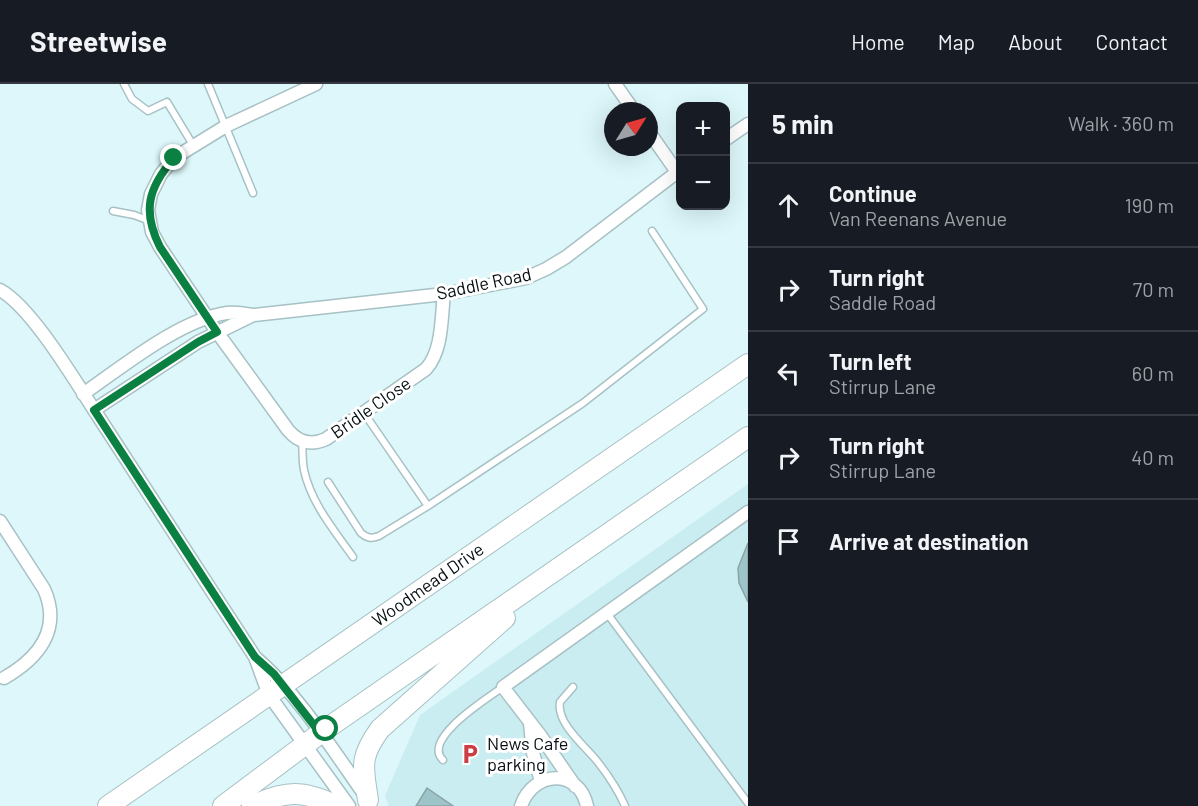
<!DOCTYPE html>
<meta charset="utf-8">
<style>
:root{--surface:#171b24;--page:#20242c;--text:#f1f3f6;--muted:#9ea1a6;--line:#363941}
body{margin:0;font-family:Barlow,sans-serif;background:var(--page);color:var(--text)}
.controls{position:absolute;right:18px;top:18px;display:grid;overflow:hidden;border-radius:12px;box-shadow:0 6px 24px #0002}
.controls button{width:54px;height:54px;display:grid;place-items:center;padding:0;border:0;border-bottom:2px solid var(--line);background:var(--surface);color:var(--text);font:30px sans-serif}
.compass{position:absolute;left:604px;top:18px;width:54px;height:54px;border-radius:50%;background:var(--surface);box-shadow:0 6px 24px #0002;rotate:53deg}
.stop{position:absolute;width:18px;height:18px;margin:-14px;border:4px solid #0b8043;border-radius:50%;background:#fff}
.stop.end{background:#0b8043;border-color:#fff;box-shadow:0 2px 6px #0008}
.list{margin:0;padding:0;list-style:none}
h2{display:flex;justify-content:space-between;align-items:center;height:78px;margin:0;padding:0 24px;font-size:26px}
h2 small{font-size:20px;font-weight:400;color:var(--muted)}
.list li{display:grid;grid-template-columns:39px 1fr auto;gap:18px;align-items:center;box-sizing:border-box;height:84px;padding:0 24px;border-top:2px solid var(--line)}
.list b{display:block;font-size:22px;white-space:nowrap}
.list p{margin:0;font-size:20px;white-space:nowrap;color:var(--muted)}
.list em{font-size:20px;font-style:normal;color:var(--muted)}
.icon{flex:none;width:33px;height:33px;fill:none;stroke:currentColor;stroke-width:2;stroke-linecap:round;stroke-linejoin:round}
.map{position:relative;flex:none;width:748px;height:722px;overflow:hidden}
header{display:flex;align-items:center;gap:36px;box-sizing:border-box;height:84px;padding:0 30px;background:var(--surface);border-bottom:2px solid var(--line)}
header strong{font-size:28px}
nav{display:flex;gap:33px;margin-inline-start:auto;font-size:21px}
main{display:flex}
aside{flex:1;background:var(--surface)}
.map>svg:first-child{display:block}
.built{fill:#caedf1}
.building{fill:#9dc4c8;stroke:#8aa3a6;stroke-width:1.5}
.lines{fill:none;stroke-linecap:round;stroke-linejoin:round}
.lane-casing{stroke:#a8c1c4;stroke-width:9}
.street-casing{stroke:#a8c1c4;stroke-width:15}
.primary-casing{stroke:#a8c1c4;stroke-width:22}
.lane{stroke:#fff;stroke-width:6}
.street{stroke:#fff;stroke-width:12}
.primary{stroke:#fff;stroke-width:20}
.route{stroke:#0b8043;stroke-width:8}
.labels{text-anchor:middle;stroke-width:6;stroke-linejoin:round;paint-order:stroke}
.street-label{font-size:18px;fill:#060f10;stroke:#fff}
.poi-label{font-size:18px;fill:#060f10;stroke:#fff;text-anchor:start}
</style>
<header>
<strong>Streetwise</strong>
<nav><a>Home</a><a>Map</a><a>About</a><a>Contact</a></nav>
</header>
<main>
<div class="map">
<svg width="748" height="722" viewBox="0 0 748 722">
<rect width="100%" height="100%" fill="#ddf7fa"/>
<path class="built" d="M 748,400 L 748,722 L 389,722 L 385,712 L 420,631 Z"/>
<path class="building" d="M 748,459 L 748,518 L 739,499 L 738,484 Z
M 427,704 L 453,722 L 416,722 Z"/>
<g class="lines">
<g class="lane-casing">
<path id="lane" d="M 124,0 L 132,15 L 148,27 L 167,18 L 193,61
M 208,0 L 253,109
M 113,127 L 134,131 L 150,137
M 364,329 L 428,422
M 302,357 C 303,367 302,377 304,386 C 311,419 334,446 353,473
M 328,398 L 361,449 C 367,454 371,455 379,452 L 428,422 L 583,319 L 703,225 L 652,147
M 606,528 L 748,719
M 573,603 L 560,618 C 556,639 585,662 597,677 C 608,691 618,706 625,722
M 443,676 C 421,655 488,614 503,603"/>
</g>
<g class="street-casing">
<path id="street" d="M 316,0 L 226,42 L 174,74 L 161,90 L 151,110 L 148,126 L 152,148 L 160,163 L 217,248 L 288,346 C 298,358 311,362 326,355 L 426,285 C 443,266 441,234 444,210
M 615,0 L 634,27
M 649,48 L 677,88
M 726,55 L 748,40
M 0,206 C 33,224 78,302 100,335 C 152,415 203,494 255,573 L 269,611 L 349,722
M 83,310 C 122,283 181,235 227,229 C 236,228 245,230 254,231 L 444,210 L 526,194 L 546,185 L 566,173 L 680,86
M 94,326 L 198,258 L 253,231
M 0,437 L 44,505 C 62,545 39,574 4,594
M 256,574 C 297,609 333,666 364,710
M 530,639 L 533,669 L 541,697
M 575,702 L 540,651 L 503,603 L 748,428
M 521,722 C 533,686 579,684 587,722"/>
</g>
<g class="primary-casing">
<path id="primary" d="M 368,716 C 363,682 359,674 380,645 L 505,534
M 108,722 L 748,280
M 223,722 L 326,645 L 748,353
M 252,722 C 286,706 303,706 337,722"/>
</g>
<use href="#lane" class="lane"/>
<use href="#street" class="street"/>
<use href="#primary" class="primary"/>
</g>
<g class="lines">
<path class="route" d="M 174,74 C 148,104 142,127 160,163 L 217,248 L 198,258 L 94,326 L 255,573 L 274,590 L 320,649 L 326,645"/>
</g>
<defs>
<g id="parking-bare" transform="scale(1.62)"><path d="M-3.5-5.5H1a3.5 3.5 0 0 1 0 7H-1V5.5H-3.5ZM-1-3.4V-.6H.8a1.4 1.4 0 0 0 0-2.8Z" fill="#cd3d44" stroke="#fff" stroke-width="2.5" paint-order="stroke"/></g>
</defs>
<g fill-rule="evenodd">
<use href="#parking-bare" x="470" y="670"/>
</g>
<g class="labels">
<g class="street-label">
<text transform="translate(484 200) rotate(-12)" y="6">Saddle Road</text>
<text transform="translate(371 324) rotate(-35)" y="6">Bridle Close</text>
<text transform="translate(428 501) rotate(-35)" y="6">Woodmead Drive</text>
</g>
<g class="poi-label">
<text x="487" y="666">News Cafe<tspan x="487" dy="21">parking</tspan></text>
</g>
</g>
</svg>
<div class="controls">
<button>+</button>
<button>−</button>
</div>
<svg class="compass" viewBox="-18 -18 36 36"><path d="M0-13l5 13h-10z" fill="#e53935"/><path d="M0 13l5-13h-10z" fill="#9ea1a6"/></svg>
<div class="stop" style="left:326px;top:645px"></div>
<div class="stop end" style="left:174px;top:74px"></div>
</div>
<aside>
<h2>5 min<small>Walk · 360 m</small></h2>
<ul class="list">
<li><svg class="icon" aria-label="ahead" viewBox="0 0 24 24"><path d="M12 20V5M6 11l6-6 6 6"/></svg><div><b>Continue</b><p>Van Reenans Avenue</p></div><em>190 m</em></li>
<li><svg class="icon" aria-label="right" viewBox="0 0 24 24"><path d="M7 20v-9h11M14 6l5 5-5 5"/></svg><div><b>Turn right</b><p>Saddle Road</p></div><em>70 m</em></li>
<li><svg class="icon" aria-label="left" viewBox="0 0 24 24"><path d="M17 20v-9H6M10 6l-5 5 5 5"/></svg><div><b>Turn left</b><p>Stirrup Lane</p></div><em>60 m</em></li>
<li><svg class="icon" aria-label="right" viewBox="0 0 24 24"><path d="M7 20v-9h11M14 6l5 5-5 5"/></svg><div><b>Turn right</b><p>Stirrup Lane</p></div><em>40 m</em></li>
<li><svg class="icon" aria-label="arrive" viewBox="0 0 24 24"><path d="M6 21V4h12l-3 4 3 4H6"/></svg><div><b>Arrive at destination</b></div></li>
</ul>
</aside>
</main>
